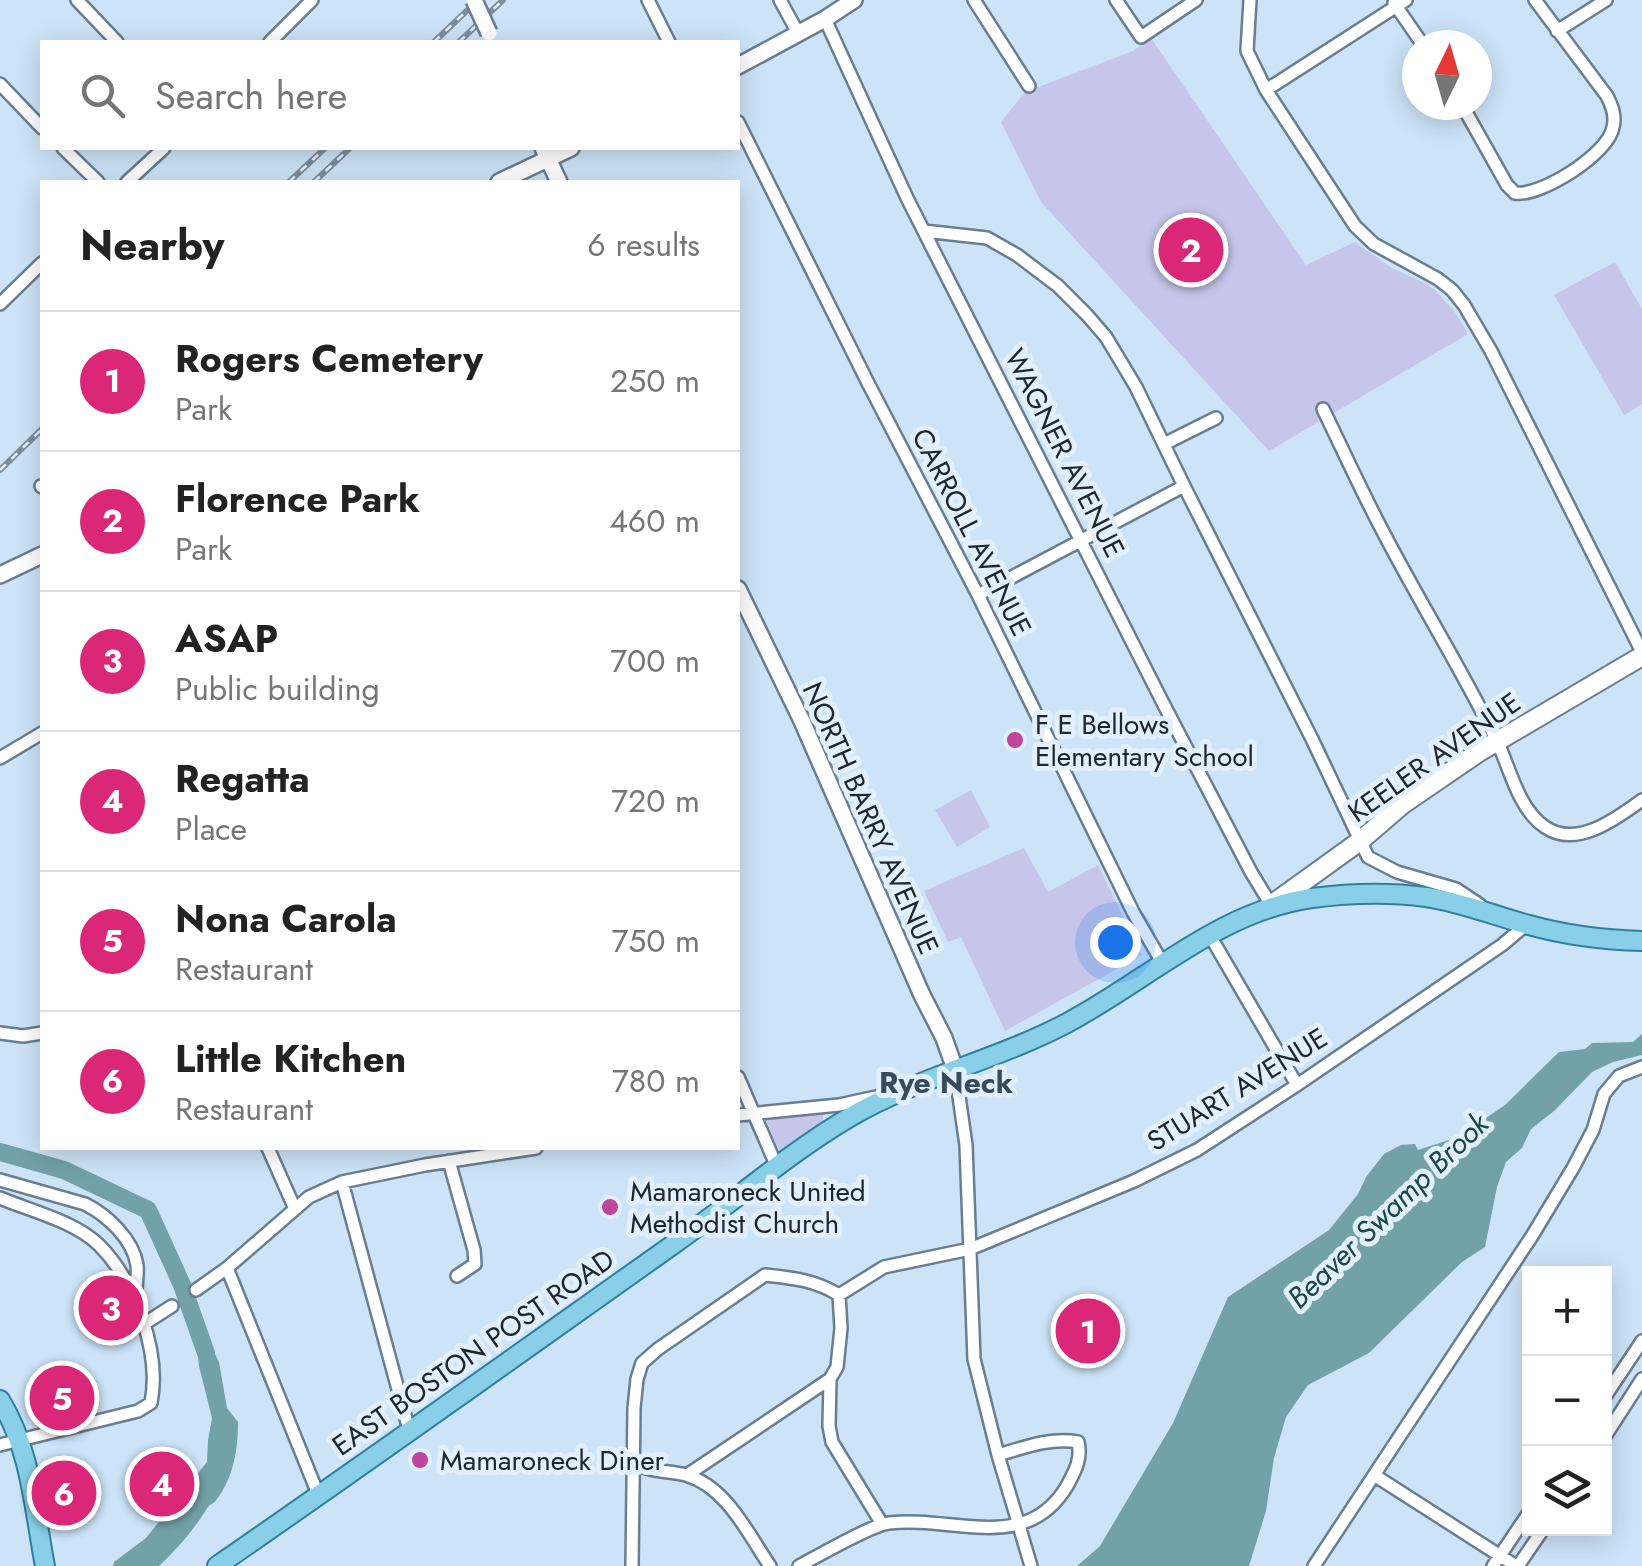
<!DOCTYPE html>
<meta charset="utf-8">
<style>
:root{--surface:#fff;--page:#f2f2f2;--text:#222;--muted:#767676;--line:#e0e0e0;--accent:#db2777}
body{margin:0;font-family:Jost,sans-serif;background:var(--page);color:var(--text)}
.controls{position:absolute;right:30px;bottom:30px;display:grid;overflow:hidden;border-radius:0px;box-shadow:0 5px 25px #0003}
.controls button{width:90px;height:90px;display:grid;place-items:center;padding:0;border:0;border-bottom:2px solid var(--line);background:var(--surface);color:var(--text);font:50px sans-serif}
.compass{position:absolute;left:1402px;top:30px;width:90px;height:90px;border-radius:50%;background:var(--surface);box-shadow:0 5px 25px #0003;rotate:5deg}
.you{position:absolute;left:1115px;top:942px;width:35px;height:35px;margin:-25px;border:8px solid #fff;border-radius:50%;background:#1a73e8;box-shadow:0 0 0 15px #1a73e833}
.badge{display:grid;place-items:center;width:65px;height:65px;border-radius:50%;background:var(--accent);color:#fff;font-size:32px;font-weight:700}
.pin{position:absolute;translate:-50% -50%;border:5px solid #fff;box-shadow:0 2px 10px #0006}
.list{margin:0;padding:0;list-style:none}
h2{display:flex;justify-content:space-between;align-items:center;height:130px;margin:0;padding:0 40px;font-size:42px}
h2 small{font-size:32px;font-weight:400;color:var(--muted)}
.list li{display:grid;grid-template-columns:65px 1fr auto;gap:30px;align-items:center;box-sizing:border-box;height:140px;padding:0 40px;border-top:2px solid var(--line)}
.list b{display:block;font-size:38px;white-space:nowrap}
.list p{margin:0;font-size:32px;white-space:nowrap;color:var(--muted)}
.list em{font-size:32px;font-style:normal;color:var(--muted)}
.icon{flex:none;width:55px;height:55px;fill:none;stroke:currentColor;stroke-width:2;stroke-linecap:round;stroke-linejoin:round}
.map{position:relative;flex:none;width:1642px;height:1566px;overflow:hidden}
.search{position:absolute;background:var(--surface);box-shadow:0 5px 25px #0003;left:40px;top:40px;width:700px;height:110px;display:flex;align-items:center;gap:25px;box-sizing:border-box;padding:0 35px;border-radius:0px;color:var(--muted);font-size:38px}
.panel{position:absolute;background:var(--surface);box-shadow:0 5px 25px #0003;left:40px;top:180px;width:700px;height:970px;border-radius:0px}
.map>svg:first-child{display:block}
.green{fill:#c5c6ea}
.water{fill:#73a1a8}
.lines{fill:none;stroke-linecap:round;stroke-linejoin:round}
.river{stroke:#73a1a8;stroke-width:18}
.minor-casing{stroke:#6a7e91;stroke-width:16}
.tertiary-casing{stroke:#6a7e91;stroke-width:20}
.secondary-casing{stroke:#6a7e91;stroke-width:22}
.primary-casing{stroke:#307f9d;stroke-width:22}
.minor{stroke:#fff;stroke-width:11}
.tertiary{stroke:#fff;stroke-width:15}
.secondary{stroke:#fff;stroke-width:18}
.primary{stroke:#89cfe8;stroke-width:18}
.rail-casing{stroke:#7d8d9b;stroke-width:6}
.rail{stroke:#e2effc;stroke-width:2.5;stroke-dasharray:8;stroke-linecap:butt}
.tertiary-bridge-casing{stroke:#6a7e91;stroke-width:20;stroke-linecap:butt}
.tertiary-bridge{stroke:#fff;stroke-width:15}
.poi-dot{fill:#bf469a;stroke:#e2effc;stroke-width:4}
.labels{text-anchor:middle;stroke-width:10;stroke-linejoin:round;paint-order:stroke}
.street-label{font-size:28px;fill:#1d252d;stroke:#e2effc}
.poi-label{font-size:28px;fill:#1d252d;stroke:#e2effc;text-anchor:start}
.neighbourhood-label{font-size:30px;font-weight:bold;fill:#384b5c;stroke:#e2effc}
.water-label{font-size:30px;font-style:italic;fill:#1a464c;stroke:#e2effc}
</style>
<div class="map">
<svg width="1642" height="1566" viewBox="0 0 1642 1566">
<rect width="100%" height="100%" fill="#cde4f8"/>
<path class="green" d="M 1151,38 L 1306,265 L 1355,242 L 1392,268 L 1425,283 L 1435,290 L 1455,312 L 1468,334 L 1269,451 L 1041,202 L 1001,122 L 1025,92 L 1133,51 Z
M 1615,262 L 1642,309 L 1642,404 L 1624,415 L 1554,295 Z
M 971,790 L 990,827 L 957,847 L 935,810 Z
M 1024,848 L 1048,892 L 1098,865 L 1142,955 L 1005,1031 L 961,937 L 948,942 L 924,891 Z
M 823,1112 L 823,1122 L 779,1150 L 766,1120 Z"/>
<path class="water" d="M 1642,1034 L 1642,1055 L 1613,1062 L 1592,1072 L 1554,1111 L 1531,1129 L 1522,1148 L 1506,1162 L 1497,1187 L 1485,1247 L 1462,1262 L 1369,1353 L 1308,1385 L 1286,1417 L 1274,1458 L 1266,1511 L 1249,1566 L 1077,1566 L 1100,1546 L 1173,1423 L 1228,1297 L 1329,1230 L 1358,1194 L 1366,1177 L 1384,1154 L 1401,1145 L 1415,1144 L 1418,1150 L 1458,1137 L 1505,1105 L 1559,1052 L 1585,1049 L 1592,1043 L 1633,1042 Z
M 203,1330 L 219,1362 L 227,1408 L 238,1422 C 238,1449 234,1476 217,1499 C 211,1507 212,1501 206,1510 C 192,1532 178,1548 159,1566 L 113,1566 L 114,1562 L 146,1538 L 207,1462 L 208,1440 L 212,1418 L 199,1366 L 196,1338 Z"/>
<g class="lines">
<path class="river" d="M 0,1152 L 64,1170 L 148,1210 L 182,1285 L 206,1353"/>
<g class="minor-casing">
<path id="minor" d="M 77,0 L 117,42
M 648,0 L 669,42
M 780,0 L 798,33
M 974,0 L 1029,86
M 1116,0 L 1141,37 L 1196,0
M 1250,0 L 1247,51 L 1266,90 L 1355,226 L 1374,244 L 1438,279 L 1452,290 L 1464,305 L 1491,351 L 1642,652
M 1394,3 L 1423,45
M 825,19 L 907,198 L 1163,703 L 1251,872 L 1271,905
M 1557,31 L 1606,0
M 270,42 L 312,0
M 0,84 L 42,128
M 1266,90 L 1406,0
M 1462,105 L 1507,185 L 1515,193 C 1540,197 1609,154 1613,127 C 1616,116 1612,106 1607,96 L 1535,0
M 738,122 L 868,383 L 978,595 L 1133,912 L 1163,964
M 63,148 L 98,182
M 127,182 L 164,148
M 924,231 L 987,238 L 1017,255 L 1058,286 L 1087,315 L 1106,337 L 1136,387 L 1184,486 L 1312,739 L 1368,857 L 1397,872 L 1456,889 L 1480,905
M 0,304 L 42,263
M 1323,409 C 1342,448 1360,488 1380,526 C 1417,598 1461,668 1497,741 C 1510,768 1518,809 1545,827 C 1577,849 1617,818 1642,800
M 1164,444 L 1216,418
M 41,486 L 42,487
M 978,595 L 1184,486
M 0,758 L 42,733
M 1209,934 L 1297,1085
M 0,1033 L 23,1036 L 42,1033
M 955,1069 L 966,1145 L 974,1359 L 998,1455 L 1031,1566
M 738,1077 L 777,1167
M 738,1115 L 839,1105 L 876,1097
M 268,1148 L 295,1209
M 449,1161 L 474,1250 L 475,1264 L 457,1276
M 0,1180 L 85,1204 C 107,1215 133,1239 137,1265 C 138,1275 136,1287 135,1297
M 342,1182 L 409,1430
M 0,1198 C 31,1211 74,1221 99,1245 C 135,1281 161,1352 151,1403 L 138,1411 L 0,1445
M 227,1268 L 318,1494
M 196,1290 L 227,1268 L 309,1197 L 342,1182 L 425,1165 L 536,1148
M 839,1295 L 884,1267 L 970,1249 L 1134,1181 L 1197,1150 L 1297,1085 L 1502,945 L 1527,924
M 839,1295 L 841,1328 L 837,1367 L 830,1379 L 829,1426 L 832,1442 L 882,1524
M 144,1324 L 172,1306
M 1604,1398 L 1642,1341
M 1604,1438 L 1642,1379
M 633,1462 C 650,1473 667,1470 686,1475 C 727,1487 748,1534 770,1566
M 687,1475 L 830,1379
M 1374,1475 L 1516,1566
M 632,1566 L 634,1408 L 637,1379 L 642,1363 L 658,1349 L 765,1275 C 793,1278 815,1280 839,1295
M 799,1566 C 818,1556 871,1525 889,1523 C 953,1515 1026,1555 1067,1486 C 1075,1471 1082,1459 1078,1442 C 1051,1437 1025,1447 998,1455
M 1314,1566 L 1532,1236 L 1573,1168 L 1593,1130 L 1604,1094 L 1619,1076 L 1642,1067
M 1493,1566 L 1530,1511
M 1518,1566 L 1544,1528"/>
</g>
<g class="tertiary-casing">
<path id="tertiary" d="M 738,66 L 825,19 L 854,0
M 543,148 L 559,182
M 499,182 L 571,148
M 0,575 L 42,555
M 738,589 L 802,721 L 922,995 L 944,1038 L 955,1069"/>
</g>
<g class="secondary-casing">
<path id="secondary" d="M 1267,908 L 1360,841 L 1403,804 L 1479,752 L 1642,656"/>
</g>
<g class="primary-casing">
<path id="primary" d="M 0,1400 C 31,1450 34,1509 45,1566
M 217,1566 C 369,1461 520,1353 671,1246 C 731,1204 787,1154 850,1117 C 918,1077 997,1060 1067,1023 C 1148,980 1219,911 1312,898 C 1350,893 1389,892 1426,897 C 1461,902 1495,916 1529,925 C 1565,935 1604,940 1642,941"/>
</g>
<use href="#minor" class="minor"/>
<use href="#tertiary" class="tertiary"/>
<use href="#secondary" class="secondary"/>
<use href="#primary" class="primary"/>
<g class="rail-casing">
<path id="rail" d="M 434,42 L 478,0
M 459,42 L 503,0
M 289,182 L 325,148
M 314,182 L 350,148
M 0,470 L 42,429"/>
</g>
<use href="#rail" class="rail"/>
<g class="tertiary-bridge-casing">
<path id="tertiary-bridge" d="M 474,0 L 489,33"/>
</g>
<use href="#tertiary-bridge" class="tertiary-bridge"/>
</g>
<g class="poi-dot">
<circle cx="1015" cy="740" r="10"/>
<circle cx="610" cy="1207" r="10"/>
<circle cx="420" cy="1460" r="10"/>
</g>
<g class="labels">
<g class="street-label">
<text transform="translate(1065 453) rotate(63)" y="10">WAGNER AVENUE</text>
<text transform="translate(972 532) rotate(63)" y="10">CARROLL AVENUE</text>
<text transform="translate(1434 757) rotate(-35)" y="10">KEELER AVENUE</text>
<text transform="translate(871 818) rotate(66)" y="10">NORTH BARRY AVENUE</text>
<text transform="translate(1237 1089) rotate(-32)" y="10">STUART AVENUE</text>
<text transform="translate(473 1352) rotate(-35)" y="10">EAST BOSTON POST ROAD</text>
</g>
<g class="poi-label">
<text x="1035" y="734">F E Bellows<tspan x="1035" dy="32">Elementary School</tspan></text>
<text x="630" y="1201">Mamaroneck United<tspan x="630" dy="32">Methodist Church</tspan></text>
<text x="440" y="1470">Mamaroneck Diner</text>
</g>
<g class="neighbourhood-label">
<text x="946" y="1093">Rye Neck</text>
</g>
<g class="water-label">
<text transform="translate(1388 1211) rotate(-44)" y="10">Beaver Swamp Brook</text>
</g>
</g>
</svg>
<div class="controls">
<button>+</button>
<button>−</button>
<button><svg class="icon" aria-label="layers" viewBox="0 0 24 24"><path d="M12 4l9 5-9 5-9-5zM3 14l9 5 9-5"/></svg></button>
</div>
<svg class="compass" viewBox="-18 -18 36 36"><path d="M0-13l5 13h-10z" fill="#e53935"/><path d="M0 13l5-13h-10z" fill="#767676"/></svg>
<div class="you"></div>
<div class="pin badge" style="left:1088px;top:1331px">1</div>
<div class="pin badge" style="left:1191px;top:250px">2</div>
<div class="pin badge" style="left:111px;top:1308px">3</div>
<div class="pin badge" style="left:162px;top:1484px">4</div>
<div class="pin badge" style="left:62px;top:1398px">5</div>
<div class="pin badge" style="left:64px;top:1493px">6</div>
<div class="search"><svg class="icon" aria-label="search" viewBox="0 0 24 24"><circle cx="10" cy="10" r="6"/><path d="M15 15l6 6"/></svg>Search here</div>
<section class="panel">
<h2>Nearby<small>6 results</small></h2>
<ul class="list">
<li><span class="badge">1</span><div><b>Rogers Cemetery</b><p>Park</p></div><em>250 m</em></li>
<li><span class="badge">2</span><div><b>Florence Park</b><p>Park</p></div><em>460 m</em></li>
<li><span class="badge">3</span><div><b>ASAP</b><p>Public building</p></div><em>700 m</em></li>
<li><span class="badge">4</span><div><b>Regatta</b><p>Place</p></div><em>720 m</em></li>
<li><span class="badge">5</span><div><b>Nona Carola</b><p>Restaurant</p></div><em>750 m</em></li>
<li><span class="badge">6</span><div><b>Little Kitchen</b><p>Restaurant</p></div><em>780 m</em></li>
</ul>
</section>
</div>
